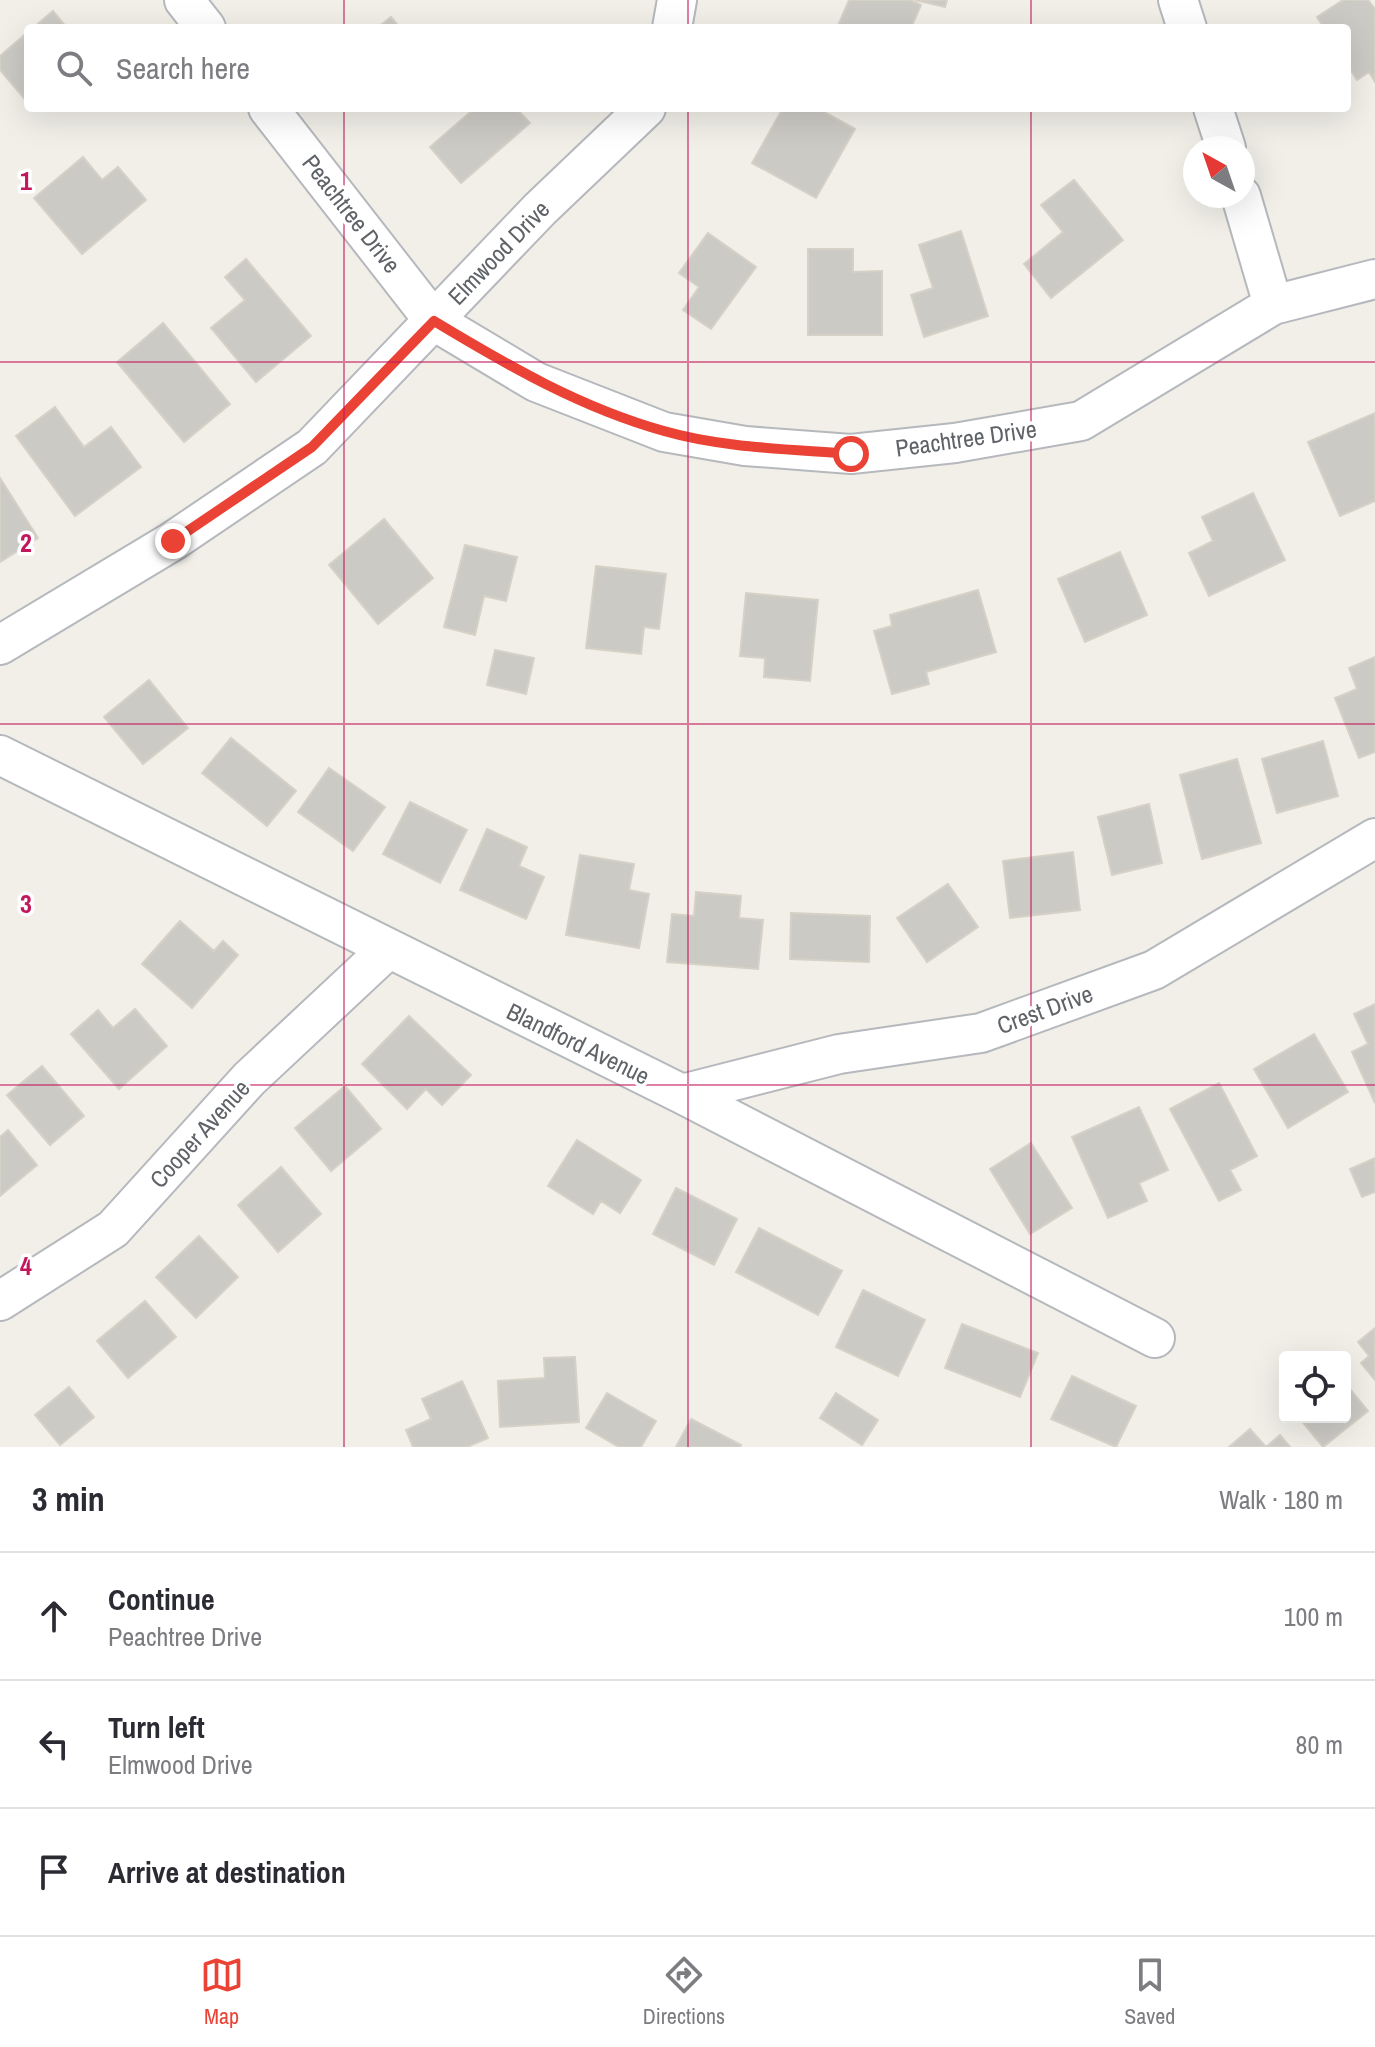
<!DOCTYPE html>
<meta charset="utf-8">
<style>
:root{--surface:#fff;--page:#f2f2f3;--text:#2b2b33;--muted:#7c7c81;--line:#e1e1e2;--accent:#ea4335}
body{margin:0;font-family:"Archivo Narrow",sans-serif;background:var(--page);color:var(--text)}
.controls{position:absolute;right:24px;bottom:24px;display:grid;overflow:hidden;border-radius:8px;box-shadow:0 8px 32px #0002}
.controls button{width:72px;height:72px;display:grid;place-items:center;padding:0;border:0;border-bottom:2px solid var(--line);background:var(--surface);color:var(--text);font:40px sans-serif}
.compass{position:absolute;left:1183px;top:136px;width:72px;height:72px;border-radius:50%;background:var(--surface);box-shadow:0 8px 32px #0002;rotate:320deg}
.stop{position:absolute;width:24px;height:24px;margin:-18px;border:6px solid #ea4335;border-radius:50%;background:#fff}
.stop.end{background:#ea4335;border-color:#fff;box-shadow:0 2px 8px #0008}
.list{margin:0;padding:0;list-style:none}
h2{display:flex;justify-content:space-between;align-items:center;height:104px;margin:0;padding:0 32px;font-size:34px}
h2 small{font-size:26px;font-weight:400;color:var(--muted)}
.list li{display:grid;grid-template-columns:52px 1fr auto;gap:24px;align-items:center;box-sizing:border-box;height:128px;padding:0 32px;border-top:2px solid var(--line)}
.list b{display:block;font-size:30px;white-space:nowrap}
.list p{margin:0;font-size:26px;white-space:nowrap;color:var(--muted)}
.list em{font-size:26px;font-style:normal;color:var(--muted)}
.icon{flex:none;width:44px;height:44px;fill:none;stroke:currentColor;stroke-width:2;stroke-linecap:round;stroke-linejoin:round}
.map{position:relative;flex:none;width:1375px;height:1447px;overflow:hidden}
.search{position:absolute;background:var(--surface);box-shadow:0 8px 32px #0002;left:24px;right:24px;top:24px;height:88px;display:flex;align-items:center;gap:20px;box-sizing:border-box;padding:0 28px;border-radius:8px;color:var(--muted);font-size:30px}
.sheet{height:488px;background:var(--surface)}
nav{display:flex;justify-content:space-around;align-items:center;box-sizing:border-box;height:112px;border-top:2px solid var(--line);background:var(--surface);font-size:22px;color:var(--muted)}
nav a{display:grid;justify-items:center;gap:4px}
nav .on{color:var(--accent)}
.map>svg:first-child{display:block}
.building{fill:#cccac5;stroke:#d6d1c6;stroke-width:2}
.lines{fill:none;stroke-linecap:round;stroke-linejoin:round}
.minor-casing{stroke:#b5b8bc;stroke-width:42}
.minor{stroke:#fff;stroke-width:38}
.route{stroke:#ea4335;stroke-width:10}
.grid{fill:none;stroke:#c2185b;stroke-width:2;stroke-opacity:0.55}
.labels{text-anchor:middle;stroke-width:7;stroke-linejoin:round;paint-order:stroke}
.street-label{font-size:24px;fill:#5f6368;stroke:#fff}
.grid-label{font-size:26px;text-anchor:middle;font-weight:bold;fill:#c2185b;stroke:#fff;stroke-width:7;stroke-linejoin:round;paint-order:stroke}
</style>
<div class="map">
<svg width="1375" height="1447" viewBox="0 0 1375 1447">
<rect width="100%" height="100%" fill="#f1efe8"/>
<path class="building" d="M 849,0 L 910,0 L 921,5 L 911,28 L 837,28 Z
M 915,0 L 947,0 L 945,7 Z
M 1343,0 L 1368,0 L 1375,9 L 1375,82 L 1369,72 L 1357,80 L 1347,64 L 1347,28 L 1324,28 L 1317,17 Z
M 53,11 L 67,28 L 33,28 Z
M 391,17 L 400,28 L 377,28 Z
M 28,32 L 28,103 L 0,70 L 0,56 Z
M 475,108 L 516,108 L 530,123 L 461,183 L 430,147 Z
M 783,108 L 817,108 L 855,129 L 816,198 L 752,163 Z
M 83,157 L 102,180 L 118,167 L 146,200 L 82,254 L 34,198 Z
M 1074,180 L 1123,240 L 1051,298 L 1024,264 L 1063,232 L 1041,205 Z
M 961,231 L 988,316 L 924,337 L 911,295 L 933,288 L 919,245 Z
M 708,233 L 756,267 L 711,329 L 683,310 L 699,287 L 679,273 Z
M 808,249 L 853,249 L 853,272 L 882,271 L 882,335 L 808,335 Z
M 246,259 L 311,336 L 256,382 L 211,328 L 245,300 L 225,277 Z
M 163,323 L 230,404 L 184,442 L 117,362 Z
M 55,407 L 84,447 L 111,427 L 141,467 L 75,516 L 16,436 Z
M 1375,413 L 1375,501 L 1340,516 L 1308,442 Z
M 0,478 L 38,538 L 0,562 Z
M 1253,493 L 1285,560 L 1209,596 L 1189,553 L 1213,541 L 1202,517 Z
M 384,519 L 433,578 L 378,624 L 329,565 Z
M 465,545 L 517,557 L 506,601 L 484,596 L 475,635 L 444,627 Z
M 1120,552 L 1147,615 L 1085,642 L 1058,579 Z
M 596,566 L 666,574 L 659,629 L 644,627 L 641,654 L 586,648 Z
M 978,590 L 996,652 L 926,672 L 929,684 L 892,694 L 874,631 L 892,626 L 890,615 Z
M 746,593 L 818,600 L 810,681 L 764,677 L 765,658 L 740,656 Z
M 495,650 L 534,658 L 526,694 L 487,685 Z
M 1375,657 L 1375,752 L 1359,758 L 1335,698 L 1357,689 L 1349,668 Z
M 149,680 L 188,728 L 143,764 L 104,717 Z
M 231,738 L 296,791 L 267,826 L 202,773 Z
M 1323,741 L 1338,796 L 1277,813 L 1262,759 Z
M 1237,759 L 1261,843 L 1202,859 L 1180,775 Z
M 329,768 L 385,807 L 353,851 L 298,812 Z
M 410,802 L 467,830 L 440,883 L 383,854 Z
M 1149,804 L 1162,863 L 1112,875 L 1098,817 Z
M 487,829 L 527,847 L 519,866 L 544,877 L 526,919 L 460,890 Z
M 1073,852 L 1080,910 L 1010,918 L 1003,861 Z
M 580,855 L 634,864 L 629,890 L 649,894 L 639,948 L 566,935 Z
M 948,884 L 978,927 L 927,962 L 897,918 Z
M 696,892 L 741,896 L 739,918 L 763,920 L 758,969 L 667,962 L 672,914 L 694,916 Z
M 791,913 L 870,916 L 869,962 L 790,959 Z
M 180,921 L 214,951 L 223,941 L 238,955 L 192,1008 L 142,964 Z
M 1375,1004 L 1375,1103 L 1352,1052 L 1368,1044 L 1354,1014 Z
M 135,1009 L 167,1046 L 119,1089 L 71,1034 L 98,1010 L 113,1028 Z
M 409,1016 L 471,1075 L 442,1105 L 426,1089 L 407,1109 L 362,1064 Z
M 1314,1034 L 1348,1092 L 1288,1128 L 1254,1069 Z
M 42,1066 L 84,1116 L 50,1145 L 7,1095 Z
M 1219,1083 L 1257,1156 L 1230,1170 L 1241,1190 L 1219,1201 L 1170,1109 Z
M 345,1086 L 381,1129 L 331,1171 L 295,1128 Z
M 1139,1107 L 1168,1170 L 1139,1183 L 1147,1201 L 1108,1218 L 1072,1137 Z
M 8,1130 L 37,1165 L 0,1196 L 0,1137 Z
M 577,1140 L 641,1180 L 620,1213 L 601,1201 L 593,1214 L 548,1186 Z
M 1031,1143 L 1072,1208 L 1030,1234 L 990,1169 Z
M 1375,1158 L 1375,1192 L 1362,1197 L 1350,1169 Z
M 281,1167 L 321,1214 L 278,1252 L 238,1205 Z
M 676,1188 L 737,1219 L 714,1265 L 653,1234 Z
M 759,1228 L 842,1271 L 818,1315 L 736,1272 Z
M 199,1236 L 238,1277 L 196,1318 L 156,1277 Z
M 863,1290 L 925,1320 L 898,1376 L 836,1347 Z
M 145,1301 L 176,1337 L 128,1378 L 97,1341 Z
M 962,1324 L 1038,1353 L 1020,1397 L 945,1368 Z
M 1375,1328 L 1375,1380 L 1361,1363 L 1369,1356 L 1358,1342 Z
M 575,1357 L 579,1422 L 500,1427 L 498,1381 L 545,1378 L 544,1358 Z
M 1072,1376 L 1136,1406 L 1116,1447 L 1051,1419 Z
M 462,1381 L 488,1438 L 467,1447 L 413,1447 L 406,1430 L 431,1419 L 422,1399 Z
M 1345,1383 L 1368,1411 L 1323,1447 L 1300,1419 L 1345,1417 Z
M 69,1387 L 94,1417 L 60,1445 L 35,1415 Z
M 607,1393 L 656,1421 L 641,1447 L 619,1447 L 586,1428 Z
M 836,1393 L 878,1420 L 862,1445 L 820,1418 Z
M 691,1419 L 741,1445 L 740,1447 L 676,1447 Z
M 1250,1429 L 1266,1447 L 1229,1447 Z
M 1280,1435 L 1290,1447 L 1266,1447 Z"/>
<g class="lines">
<g class="minor-casing">
<path id="minor" d="M 184,0 L 206,28
M 1178,0 L 1187,28
M 672,28 L 677,0
M 268,108 L 434,321 L 536,382 L 664,432 L 745,446 L 851,454 L 955,443 L 1081,421 L 1273,305 L 1375,279
M 1213,108 L 1226,148
M 1241,196 L 1273,305
M 0,645 L 173,541 L 312,447 L 540,209 L 646,108
M 0,755 L 682,1094 L 1155,1338
M 682,1094 L 839,1054 L 981,1033 L 1154,970 L 1375,838
M 0,1301 L 113,1229 L 249,1079 L 387,950"/>
</g>
<use href="#minor" class="minor"/>
</g>
<g class="lines">
<path class="route" d="M 173,541 L 312,447 L 434,321 C 507,365 581,408 664,431 C 723,448 789,449 851,454"/>
</g>
<path class="grid" d="M 344,0 L 344,28M 688,0 L 688,28M 1031,0 L 1031,28M 344,108 L 344,1447M 688,108 L 688,1447M 1031,108 L 1031,1447M 0,362 L 1375,362M 0,724 L 1375,724M 0,1085 L 1375,1085"/>
<g class="labels">
<g class="street-label">
<text transform="translate(351 214) rotate(52)" y="8">Peachtree Drive</text>
<text transform="translate(499 253) rotate(-46)" y="8">Elmwood Drive</text>
<text transform="translate(966 439) rotate(-8)" y="8">Peachtree Drive</text>
<text transform="translate(1045 1010) rotate(-20)" y="8">Crest Drive</text>
<text transform="translate(578 1044) rotate(26)" y="8">Blandford Avenue</text>
<text transform="translate(200 1134) rotate(-48)" y="8">Cooper Avenue</text>
</g>
</g>
<g class="grid-label">
<text x="26" y="190">1</text>
<text x="26" y="552">2</text>
<text x="26" y="913">3</text>
<text x="26" y="1275">4</text>
</g>
</svg>
<div class="controls">
<button><svg class="icon" aria-label="locate" viewBox="0 0 24 24"><circle cx="12" cy="12" r="6"/><path d="M12 2v4M12 18v4M2 12h4M18 12h4"/></svg></button>
</div>
<svg class="compass" viewBox="-18 -18 36 36"><path d="M0-13l5 13h-10z" fill="#e53935"/><path d="M0 13l5-13h-10z" fill="#7c7c81"/></svg>
<div class="stop" style="left:851px;top:454px"></div>
<div class="stop end" style="left:173px;top:541px"></div>
<div class="search"><svg class="icon" aria-label="search" viewBox="0 0 24 24"><circle cx="10" cy="10" r="6"/><path d="M15 15l6 6"/></svg>Search here</div>
</div>
<section class="sheet">
<h2>3 min<small>Walk · 180 m</small></h2>
<ul class="list">
<li><svg class="icon" aria-label="ahead" viewBox="0 0 24 24"><path d="M12 20V5M6 11l6-6 6 6"/></svg><div><b>Continue</b><p>Peachtree Drive</p></div><em>100 m</em></li>
<li><svg class="icon" aria-label="left" viewBox="0 0 24 24"><path d="M17 20v-9H6M10 6l-5 5 5 5"/></svg><div><b>Turn left</b><p>Elmwood Drive</p></div><em>80 m</em></li>
<li><svg class="icon" aria-label="arrive" viewBox="0 0 24 24"><path d="M6 21V4h12l-3 4 3 4H6"/></svg><div><b>Arrive at destination</b></div></li>
</ul>
</section>
<nav>
<a class="on"><svg class="icon" aria-label="map" viewBox="0 0 24 24"><path d="M3 6l6-2 6 2 6-2v14l-6 2-6-2-6 2zM9 4v14M15 6v14"/></svg>Map</a>
<a><svg class="icon" aria-label="directions" viewBox="0 0 24 24"><path d="M12 3l9 9-9 9-9-9zM9 14v-3h6M13 9l2 2-2 2"/></svg>Directions</a>
<a><svg class="icon" aria-label="saved" viewBox="0 0 24 24"><path d="M7 4h10v16l-5-4-5 4z"/></svg>Saved</a>
</nav>
